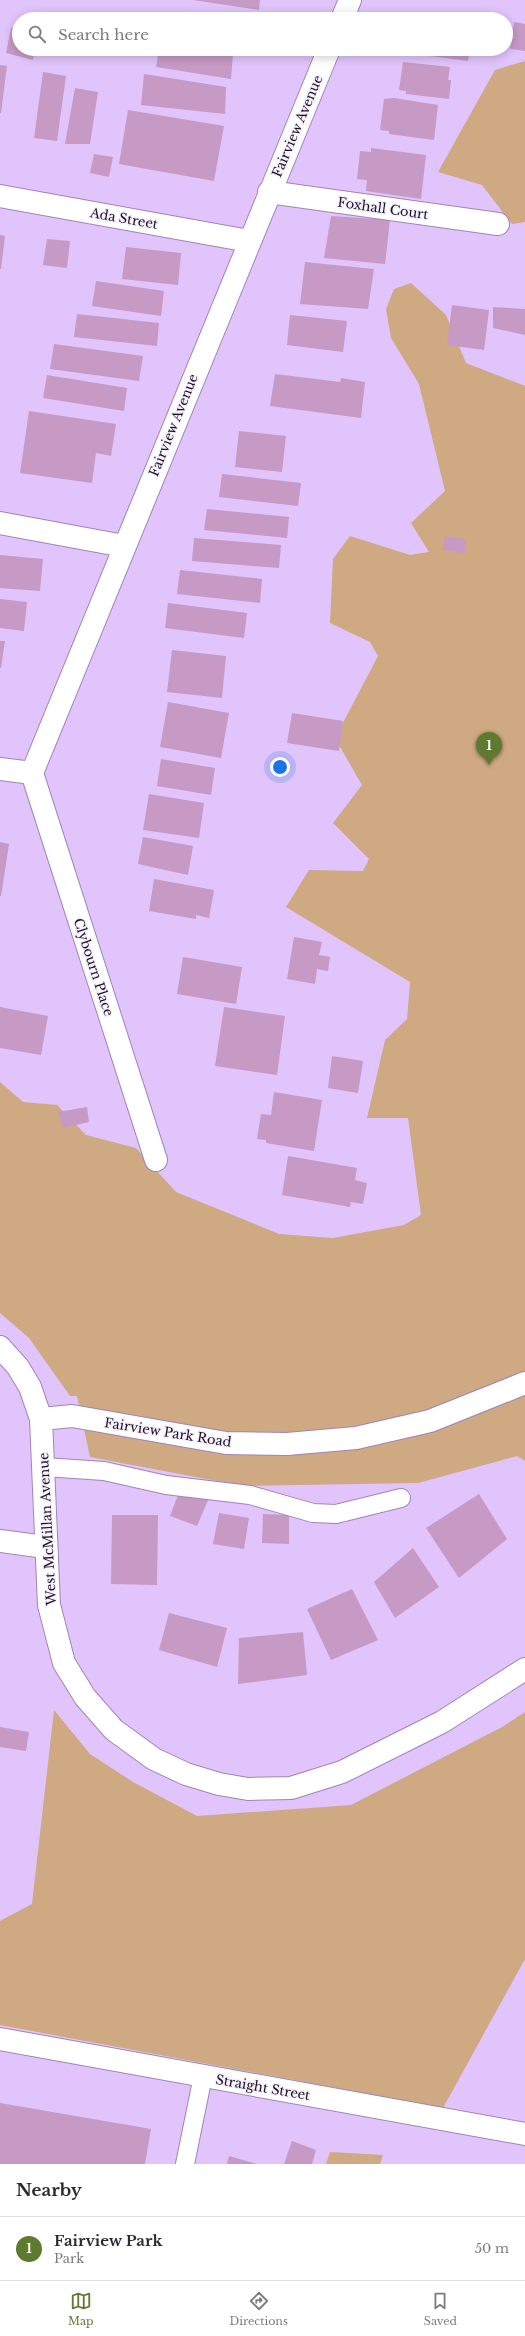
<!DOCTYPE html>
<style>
:root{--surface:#fff;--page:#f7f7f7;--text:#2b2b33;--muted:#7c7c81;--line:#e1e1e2;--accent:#5d7a2f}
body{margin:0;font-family:"Libre Baskerville",serif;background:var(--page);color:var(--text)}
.you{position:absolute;left:280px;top:767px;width:14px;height:14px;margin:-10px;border:3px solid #fff;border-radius:50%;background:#1a73e8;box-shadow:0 0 0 6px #1a73e833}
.badge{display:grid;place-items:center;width:26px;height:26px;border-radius:50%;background:var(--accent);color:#fff;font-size:13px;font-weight:700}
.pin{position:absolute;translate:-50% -33px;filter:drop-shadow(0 1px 2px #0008)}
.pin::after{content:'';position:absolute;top:21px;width:14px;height:12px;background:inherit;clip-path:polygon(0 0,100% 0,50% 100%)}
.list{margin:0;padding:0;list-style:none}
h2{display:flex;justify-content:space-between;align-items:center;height:52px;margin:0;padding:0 16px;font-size:17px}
h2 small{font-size:13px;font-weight:400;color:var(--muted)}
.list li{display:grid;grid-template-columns:26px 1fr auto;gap:12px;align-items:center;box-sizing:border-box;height:64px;padding:0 16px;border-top:1px solid var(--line)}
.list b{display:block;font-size:15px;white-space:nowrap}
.list p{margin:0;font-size:13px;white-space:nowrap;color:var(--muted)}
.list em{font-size:13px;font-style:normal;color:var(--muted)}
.icon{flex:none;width:22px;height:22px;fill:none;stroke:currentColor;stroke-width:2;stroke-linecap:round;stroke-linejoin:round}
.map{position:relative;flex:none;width:525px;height:2164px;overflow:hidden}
.search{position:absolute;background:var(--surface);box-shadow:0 2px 10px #0003;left:12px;right:12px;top:12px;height:44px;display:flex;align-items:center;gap:10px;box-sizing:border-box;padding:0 14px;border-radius:22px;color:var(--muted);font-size:15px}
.sheet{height:116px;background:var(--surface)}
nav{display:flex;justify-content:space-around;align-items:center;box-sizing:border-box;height:56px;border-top:1px solid var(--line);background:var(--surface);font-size:11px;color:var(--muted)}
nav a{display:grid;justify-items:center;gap:2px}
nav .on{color:var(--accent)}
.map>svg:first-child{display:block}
.green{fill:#cea982}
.building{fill:#c799c5}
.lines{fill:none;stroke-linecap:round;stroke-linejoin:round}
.service-casing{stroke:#a085b9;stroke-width:20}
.minor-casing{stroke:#a085b9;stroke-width:24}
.secondary-casing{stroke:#a085b9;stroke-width:24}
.service{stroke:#fff;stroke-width:18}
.minor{stroke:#fff;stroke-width:22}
.secondary{stroke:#fff;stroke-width:22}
.labels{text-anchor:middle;stroke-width:3;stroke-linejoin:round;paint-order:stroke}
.street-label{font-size:13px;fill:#1d1326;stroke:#f5f0fb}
</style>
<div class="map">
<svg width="525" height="2164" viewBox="0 0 525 2164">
<rect width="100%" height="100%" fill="#e0c4fb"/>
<path class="green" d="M 525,61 L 525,222 L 512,224 L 482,185 L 438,172 L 495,70 Z
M 411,283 L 446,315 L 466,363 L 525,386 L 525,1461 L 517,1456 L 418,1483 L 243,1486 L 90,1457 L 77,1396 L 70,1396 L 29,1338 L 0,1313 L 0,1082 L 23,1102 L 57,1105 L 86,1135 L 136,1148 L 176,1192 L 279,1234 L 333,1238 L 404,1225 L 421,1215 L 408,1118 L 367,1118 L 385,1040 L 407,1019 L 410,982 L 286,907 L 309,870 L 363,871 L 369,859 L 333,823 L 362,785 L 335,738 L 378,656 L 370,642 L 330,623 L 333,559 L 350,536 L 410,555 L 429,552 L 411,523 L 445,491 L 419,384 L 391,338 L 386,309 L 394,289 Z
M 54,1710 L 90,1754 L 133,1782 L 197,1816 L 351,1805 L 504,1726 L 525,1712 L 525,1959 L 443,2108 L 0,2025 L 0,1921 L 32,1904 Z
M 330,2152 L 383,2155 L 380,2164 L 326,2164 Z"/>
<path class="building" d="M 193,0 L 260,0 L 259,10 Z
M 417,14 L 428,14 L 455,19 L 416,19 Z
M 199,15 L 231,18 L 231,19 L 199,19 Z
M 514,22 L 525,24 L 525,51 L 510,49 Z
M 11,28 L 19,30 L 19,49 L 35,49 L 33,60 L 6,53 Z
M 159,49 L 204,49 L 233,54 L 231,79 L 156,67 Z
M 410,49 L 470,49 L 468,61 L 422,55 L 422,52 Z
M 403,62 L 450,67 L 448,80 L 451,80 L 449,99 L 406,94 L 406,91 L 399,90 Z
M 0,65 L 7,66 L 1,113 L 0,113 Z
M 43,72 L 66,76 L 57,141 L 34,138 Z
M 144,74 L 226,87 L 225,114 L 141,105 Z
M 75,88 L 98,92 L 90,144 L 65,144 Z
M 394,98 L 438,105 L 434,140 L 389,134 L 389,131 L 380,130 L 384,99 Z
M 128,110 L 224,126 L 214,181 L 119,164 Z
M 371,148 L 426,155 L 421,199 L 366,191 L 367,180 L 357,179 L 360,151 L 371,152 Z
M 94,154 L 113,157 L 109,177 L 90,173 Z
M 331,216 L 390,220 L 385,264 L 324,258 Z
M 0,235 L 5,236 L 1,269 L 0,269 Z
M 47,239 L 70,241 L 67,268 L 43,265 Z
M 126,247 L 181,253 L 178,285 L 122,279 Z
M 305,262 L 374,269 L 368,309 L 300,304 Z
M 96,281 L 164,291 L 161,316 L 92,306 Z
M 452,305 L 489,310 L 484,350 L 447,345 Z
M 493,307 L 525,309 L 525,335 L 493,328 Z
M 77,314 L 159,323 L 157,346 L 74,337 Z
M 290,315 L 347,321 L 343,352 L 287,345 Z
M 54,344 L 143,356 L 139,381 L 50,369 Z
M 275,374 L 340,382 L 341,378 L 365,382 L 361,418 L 270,406 Z
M 47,375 L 127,388 L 124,411 L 43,398 Z
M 29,411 L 116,424 L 111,456 L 96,453 L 92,483 L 20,473 Z
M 239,431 L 286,436 L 282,472 L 235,467 Z
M 222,474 L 301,483 L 298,506 L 219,497 Z
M 207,509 L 289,517 L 287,538 L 204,530 Z
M 445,536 L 466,539 L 465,553 L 443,550 Z
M 194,538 L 281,545 L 279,568 L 192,561 Z
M 0,555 L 43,559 L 40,591 L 0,588 Z
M 180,570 L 262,579 L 260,603 L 177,594 Z
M 0,599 L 27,602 L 24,631 L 0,628 Z
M 168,603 L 247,613 L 244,638 L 165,628 Z
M 0,641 L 5,641 L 1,668 L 0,668 Z
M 172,650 L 226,656 L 222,698 L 167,692 Z
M 168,702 L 229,713 L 221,758 L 160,747 Z
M 292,713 L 343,721 L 339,751 L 287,743 Z
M 161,759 L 215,768 L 211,795 L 157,786 Z
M 149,794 L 204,803 L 199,838 L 143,830 Z
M 143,837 L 193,846 L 188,875 L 138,864 Z
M 0,842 L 9,844 L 1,896 L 0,896 Z
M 154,879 L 214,890 L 209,918 L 196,915 L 196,919 L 149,911 Z
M 294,937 L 322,942 L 319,955 L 330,957 L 328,971 L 317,969 L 315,984 L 287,979 Z
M 183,957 L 242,967 L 236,1004 L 177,994 Z
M 0,1007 L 48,1016 L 41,1055 L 0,1048 Z
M 224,1007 L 285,1016 L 277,1075 L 215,1066 Z
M 332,1056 L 363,1061 L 358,1093 L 328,1088 Z
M 274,1092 L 322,1100 L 314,1151 L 266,1143 L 266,1140 L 257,1139 L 261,1114 L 271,1115 Z
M 87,1107 L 89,1122 L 63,1128 L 58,1112 Z
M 288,1156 L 357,1168 L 355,1180 L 367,1183 L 363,1204 L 351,1202 L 350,1207 L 282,1195 Z
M 181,1487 L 209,1498 L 197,1526 L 170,1516 Z
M 479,1494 L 507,1539 L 459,1578 L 426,1528 Z
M 219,1513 L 249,1518 L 244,1549 L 213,1544 Z
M 263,1514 L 289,1515 L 289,1544 L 262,1543 Z
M 112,1515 L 158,1515 L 157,1585 L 111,1584 Z
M 413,1548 L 439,1587 L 395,1618 L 374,1582 Z
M 352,1589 L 378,1640 L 331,1660 L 307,1609 Z
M 169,1613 L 227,1628 L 217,1667 L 159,1650 Z
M 303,1632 L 307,1675 L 238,1684 L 239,1638 Z
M 0,1727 L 29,1732 L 26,1751 L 0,1747 Z
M 0,2103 L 151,2129 L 145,2164 L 0,2164 Z
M 292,2141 L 316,2150 L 312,2164 L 284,2164 Z
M 229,2156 L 257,2164 L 227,2164 Z"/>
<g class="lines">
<g class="service-casing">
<path id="service" d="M 44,1467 L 104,1471 L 166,1485 L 250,1495 L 313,1513 L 336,1514 L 401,1498
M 185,2164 L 203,2076"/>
</g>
<g class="minor-casing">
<path id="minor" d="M 342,19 L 350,0
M 269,192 L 498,224
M 0,196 L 249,241
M 0,523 L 124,546
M 0,769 L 32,773 L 329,49
M 32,773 L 156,1160
M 41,1419 L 72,1416 L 226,1443 L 287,1444 L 356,1438 L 430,1421 L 525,1383
M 0,1541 L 45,1547
M 0,2039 L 525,2134"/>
</g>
<g class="secondary-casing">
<path id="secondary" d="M 0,1347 L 18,1367 L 30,1387 L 41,1419 L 49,1605 L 64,1663 L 85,1697 L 114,1730 L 154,1759 L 186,1774 L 219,1784 L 248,1789 L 291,1788 L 342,1772 L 442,1722 L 525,1669"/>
</g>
<use href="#service" class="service"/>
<use href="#minor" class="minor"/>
<use href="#secondary" class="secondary"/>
</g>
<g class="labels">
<g class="street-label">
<text transform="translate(297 126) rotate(-67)" y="5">Fairview Avenue</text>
<text transform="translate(383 208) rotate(8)" y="5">Foxhall Court</text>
<text transform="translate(124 218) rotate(10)" y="5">Ada Street</text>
<text transform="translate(173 425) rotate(-68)" y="5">Fairview Avenue</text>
<text transform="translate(94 967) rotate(72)" y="5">Clybourn Place</text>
<text transform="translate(168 1432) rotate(9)" y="5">Fairview Park Road</text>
<text transform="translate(47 1529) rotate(-93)" y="5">West McMillan Avenue</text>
<text transform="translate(263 2087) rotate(10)" y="5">Straight Street</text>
</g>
</g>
</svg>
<div class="you"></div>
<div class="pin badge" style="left:489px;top:765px">1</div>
<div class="search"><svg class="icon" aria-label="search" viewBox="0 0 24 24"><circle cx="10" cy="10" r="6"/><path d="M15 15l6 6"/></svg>Search here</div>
</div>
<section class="sheet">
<h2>Nearby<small></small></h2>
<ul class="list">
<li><span class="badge">1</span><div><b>Fairview Park</b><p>Park</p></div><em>50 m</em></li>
</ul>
</section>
<nav>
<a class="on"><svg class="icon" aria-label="map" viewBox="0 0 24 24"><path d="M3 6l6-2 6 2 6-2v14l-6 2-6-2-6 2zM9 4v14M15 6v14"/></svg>Map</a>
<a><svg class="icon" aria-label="directions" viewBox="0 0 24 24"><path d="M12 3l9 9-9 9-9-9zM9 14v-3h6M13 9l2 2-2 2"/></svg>Directions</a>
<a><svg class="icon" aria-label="saved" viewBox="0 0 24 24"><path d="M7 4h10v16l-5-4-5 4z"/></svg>Saved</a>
</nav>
